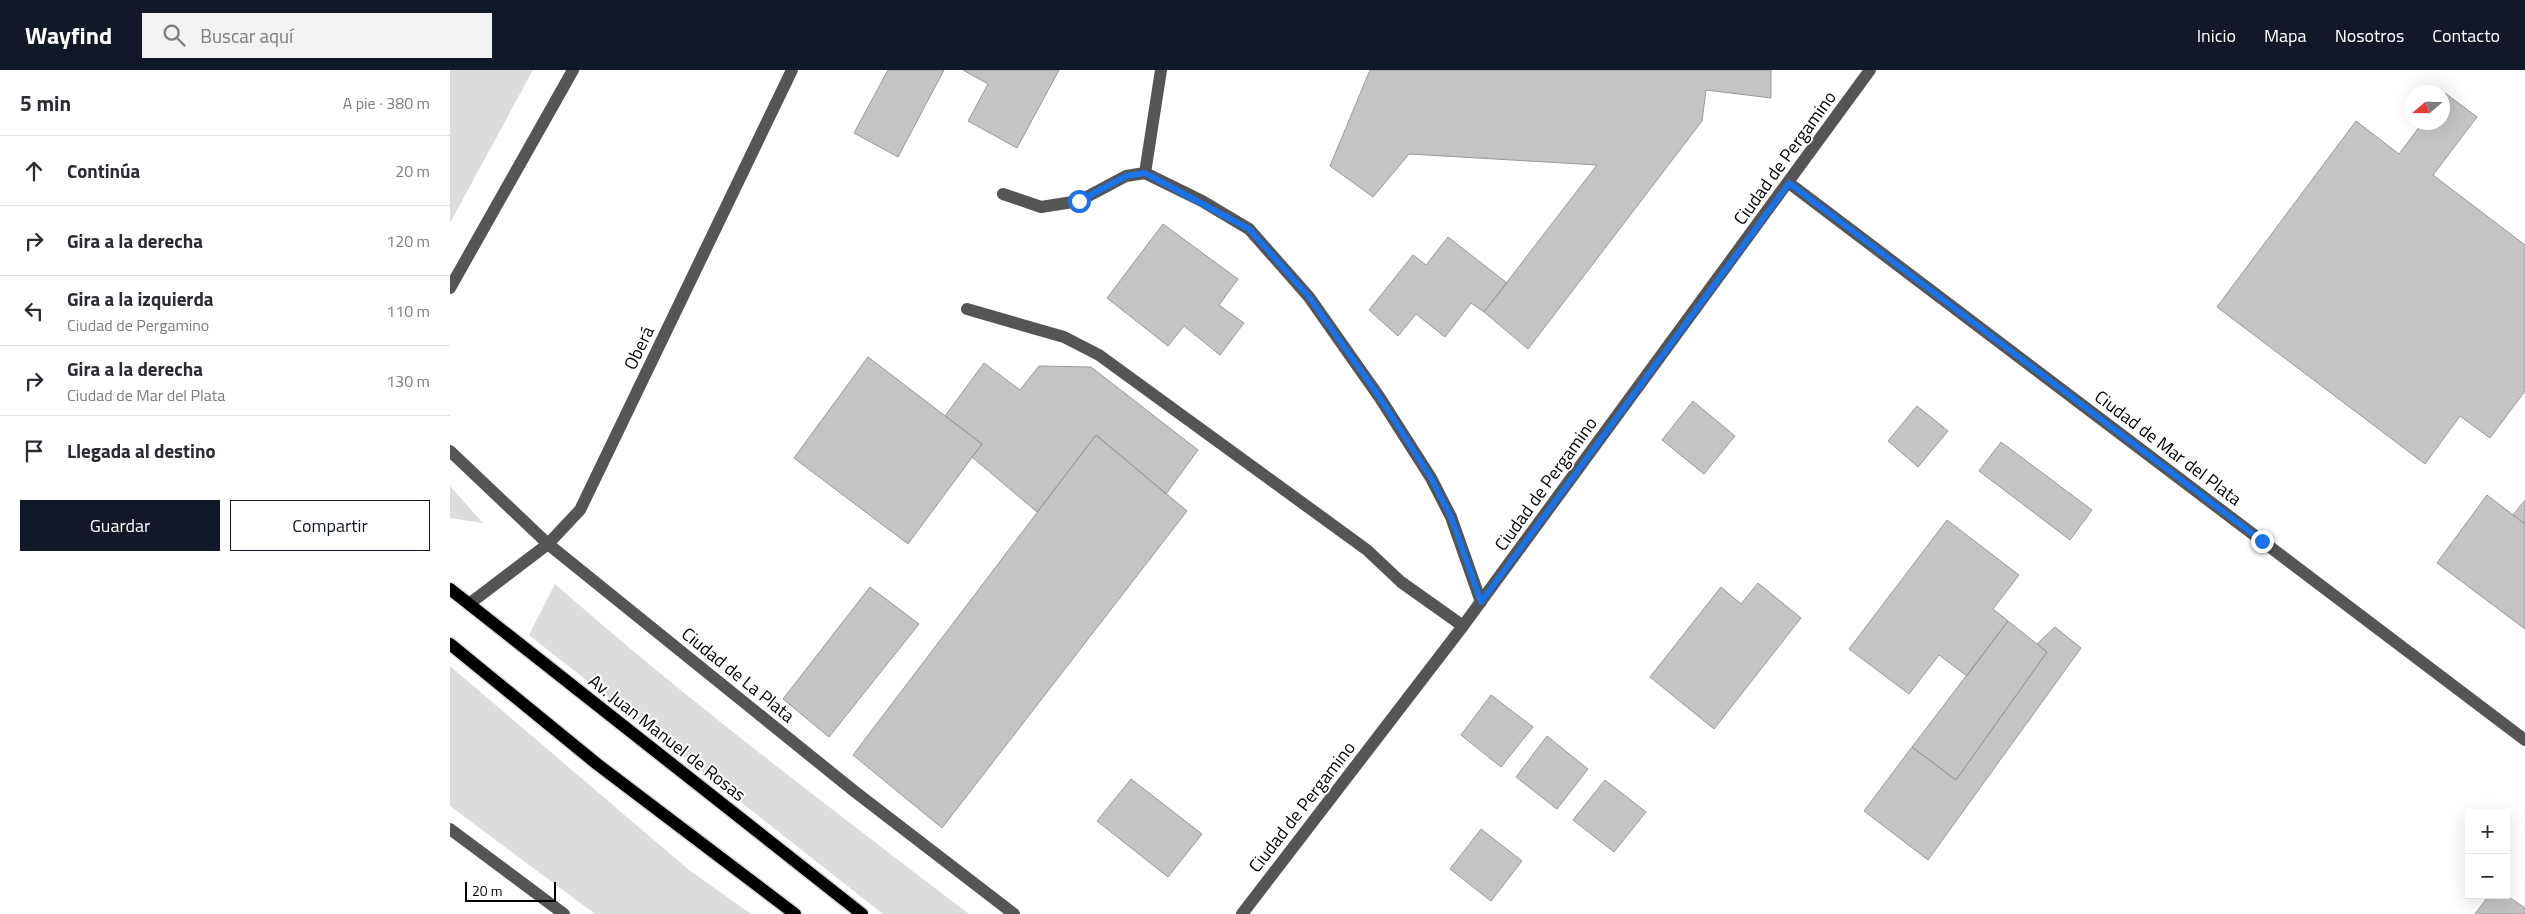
<!DOCTYPE html>
<html lang="es">
<meta charset="utf-8">
<style>
:root{--surface:#fff;--page:#f2f2f3;--text:#2b2b33;--muted:#7c7c81;--line:#e1e1e2;--accent:#111827}
body{margin:0;font-family:"Titillium Web",sans-serif;background:var(--page);color:var(--text)}
.controls{position:absolute;right:15px;bottom:15px;display:grid;overflow:hidden;border-radius:0px;box-shadow:0 5px 20px #0002}
.controls button{width:45px;height:45px;display:grid;place-items:center;padding:0;border:0;border-bottom:1px solid var(--line);background:var(--surface);color:var(--text);font:25px sans-serif}
.compass{position:absolute;left:1955px;top:15px;width:45px;height:45px;border-radius:50%;background:var(--surface);box-shadow:0 5px 20px #0002;rotate:250deg}
.scale{position:absolute;left:15px;bottom:12px;width:91px;box-sizing:border-box;padding-left:5px;border:2px solid #000;border-top:0;font-size:14px;line-height:18px;white-space:nowrap;color:#000;-webkit-text-stroke:4px #fff;paint-order:stroke}
.stop{position:absolute;width:15px;height:15px;margin:-11px;border:4px solid #1a73e8;border-radius:50%;background:#fff}
.stop.end{background:#1a73e8;border-color:#fff;box-shadow:0 1px 5px #0008}
.list{margin:0;padding:0;list-style:none}
h2{display:flex;justify-content:space-between;align-items:center;height:65px;margin:0;padding:0 20px;font-size:21px}
h2 small{font-size:16px;font-weight:400;color:var(--muted)}
.list li{display:grid;grid-template-columns:32px 1fr auto;gap:15px;align-items:center;box-sizing:border-box;height:70px;padding:0 20px;border-top:1px solid var(--line)}
.list b{display:block;font-size:19px;white-space:nowrap}
.list p{margin:0;font-size:16px;white-space:nowrap;color:var(--muted)}
.list em{font-size:16px;font-style:normal;color:var(--muted)}
.actions{display:flex;gap:10px;padding:15px 20px}
.actions a{flex:1;padding:11px 0;border:1px solid var(--accent);border-radius:0px;text-align:center;font-size:18px;color:var(--accent)}
.actions .main{background:var(--accent);color:#fff}
.icon{flex:none;width:28px;height:28px;fill:none;stroke:currentColor;stroke-width:2;stroke-linecap:round;stroke-linejoin:round}
.map{position:relative;flex:none;width:2075px;height:844px;overflow:hidden}
header{display:flex;align-items:center;gap:30px;box-sizing:border-box;height:70px;padding:0 25px;background:var(--accent);color:#fff}
header strong{font-size:24px}
nav{display:flex;gap:28px;margin-inline-start:auto;font-size:18px}
.search{width:350px;height:45px;background:var(--page);display:flex;align-items:center;gap:12px;box-sizing:border-box;padding:0 18px;border-radius:0px;color:var(--muted);font-size:19px}
main{display:flex}
aside{flex:1;background:var(--surface)}
.map>svg:first-child{display:block}
.green{fill:#dcdcdc}
.building{fill:#c4c4c4;stroke:#999}
.lines{fill:none;stroke-linecap:round;stroke-linejoin:round}
.major-casing{stroke:#dbdbdb;stroke-width:15}
.minor{stroke:#555;stroke-width:12}
.major{stroke:#000;stroke-width:12}
.route{stroke:#1a73e8;stroke-width:6}
.labels{text-anchor:middle;stroke-width:4;stroke-linejoin:round;paint-order:stroke}
.street-label{font-size:18px;fill:#000;stroke:#fff}
</style>
<header>
<strong>Wayfind</strong>
<div class="search"><svg class="icon" aria-label="search" viewBox="0 0 24 24"><circle cx="10" cy="10" r="6"/><path d="M15 15l6 6"/></svg>Buscar aquí</div>
<nav><a>Inicio</a><a>Mapa</a><a>Nosotros</a><a>Contacto</a></nav>
</header>
<main>
<aside>
<h2>5 min<small>A pie · 380 m</small></h2>
<ul class="list">
<li><svg class="icon" aria-label="ahead" viewBox="0 0 24 24"><path d="M12 20V5M6 11l6-6 6 6"/></svg><div><b>Continúa</b></div><em>20 m</em></li>
<li><svg class="icon" aria-label="right" viewBox="0 0 24 24"><path d="M7 20v-9h11M14 6l5 5-5 5"/></svg><div><b>Gira a la derecha</b></div><em>120 m</em></li>
<li><svg class="icon" aria-label="left" viewBox="0 0 24 24"><path d="M17 20v-9H6M10 6l-5 5 5 5"/></svg><div><b>Gira a la izquierda</b><p>Ciudad de Pergamino</p></div><em>110 m</em></li>
<li><svg class="icon" aria-label="right" viewBox="0 0 24 24"><path d="M7 20v-9h11M14 6l5 5-5 5"/></svg><div><b>Gira a la derecha</b><p>Ciudad de Mar del Plata</p></div><em>130 m</em></li>
<li><svg class="icon" aria-label="arrive" viewBox="0 0 24 24"><path d="M6 21V4h12l-3 4 3 4H6"/></svg><div><b>Llegada al destino</b></div></li>
</ul>
<div class="actions"><a class="main">Guardar</a><a>Compartir</a></div>
</aside>
<div class="map">
<svg width="2075" height="844" viewBox="0 0 2075 844">
<rect width="100%" height="100%" fill="#fff"/>
<path class="green" d="M 0,0 L 83,0 L 0,153 Z
M 0,416 L 33,453 L 0,448 Z
M 105,514 C 238,631 379,737 519,844 L 433,844 L 79,565 Z
M 0,596 L 239,800 L 301,844 L 145,844 L 0,736 Z"/>
<path class="building" d="M 438,0 L 494,0 L 448,87 L 404,63 Z
M 513,0 L 609,0 L 567,78 L 518,51 L 538,14 Z
M 920,0 L 1321,0 L 1321,28 L 1256,20 L 1252,51 L 1078,279 L 1034,242 L 1147,95 L 959,84 L 923,127 L 880,96 Z
M 1995,23 L 2027,47 L 1983,105 L 2075,175 L 2075,321 L 2040,368 L 2010,346 L 1975,394 L 1767,237 L 1906,51 L 1949,84 L 1973,52 L 1992,52 L 1992,26 Z
M 713,154 L 788,209 L 769,235 L 794,253 L 770,285 L 734,256 L 718,276 L 657,228 Z
M 998,167 L 1057,213 L 1034,242 L 1021,233 L 995,267 L 966,244 L 948,266 L 919,240 L 963,185 L 976,195 Z
M 418,287 L 532,374 L 458,474 L 344,388 Z
M 534,293 L 570,320 L 589,296 L 641,297 L 748,380 L 716,424 L 646,365 L 587,442 L 522,387 L 532,374 L 495,346 Z
M 1243,331 L 1285,366 L 1254,404 L 1212,370 Z
M 1467,336 L 1498,361 L 1468,397 L 1438,371 Z
M 646,365 L 737,441 L 492,758 L 403,685 Z
M 1551,372 L 1642,440 L 1620,470 L 1529,401 Z
M 2037,425 L 2075,454 L 2075,559 L 1987,493 Z
M 2075,430 L 2075,454 L 2063,445 Z
M 1497,450 L 1569,505 L 1543,539 L 1558,551 L 1517,606 L 1489,585 L 1459,624 L 1399,579 Z
M 1308,513 L 1351,548 L 1264,659 L 1200,607 L 1271,517 L 1291,534 Z
M 420,517 L 469,554 L 379,667 L 333,629 Z
M 1558,551 L 1597,582 L 1506,710 L 1462,677 Z
M 1605,557 L 1631,578 L 1478,790 L 1414,741 L 1462,677 L 1506,710 L 1597,582 L 1587,574 Z
M 1041,625 L 1083,657 L 1051,697 L 1011,665 Z
M 1097,666 L 1138,699 L 1107,739 L 1066,707 Z
M 681,709 L 752,764 L 718,807 L 647,751 Z
M 1155,710 L 1196,742 L 1164,782 L 1123,750 Z
M 1031,759 L 1072,791 L 1041,831 L 1000,799 Z
M 2039,825 L 2056,825 L 2075,838 L 2075,844 L 2025,844 Z"/>
<g class="lines">
<g class="major-casing">
<path id="major" d="M 0,519 L 412,844
M 0,574 L 147,694 L 345,844"/>
</g>
<path class="minor" d="M 695,103 L 711,0
M 1339,113 L 2075,670
M 553,124 L 591,137 L 629,131 L 676,106 L 695,103 L 752,131 L 799,159 L 859,227 L 930,328 L 981,408 L 1001,447 L 1031,532
M 0,218 L 123,0
M 517,239 L 614,267 L 649,285 L 917,480 L 951,512 L 1013,556
M 0,381 L 98,474 L 404,721 L 564,844
M 19,534 L 98,474 L 130,440 L 342,0
M 0,759 L 114,844
M 792,844 L 1013,556 L 1420,0"/>
<use href="#major" class="major"/>
</g>
<g class="lines">
<path class="route" d="M 629,131 L 676,106 L 695,103 L 799,159 L 859,227 L 930,328 L 981,408 L 1001,447 L 1031,532 L 1339,113 L 1812,471"/>
</g>
<g class="labels">
<g class="street-label">
<text transform="translate(1335 88) rotate(-54)" y="6">Ciudad de Pergamino</text>
<text transform="translate(189 278) rotate(-64)" y="6">Oberá</text>
<text transform="translate(1718 378) rotate(37)" y="6">Ciudad de Mar del Plata</text>
<text transform="translate(1096 414) rotate(-54)" y="6">Ciudad de Pergamino</text>
<text transform="translate(288 605) rotate(39)" y="6">Ciudad de La Plata</text>
<text transform="translate(217 668) rotate(38)" y="6">Av. Juan Manuel de Rosas</text>
<text transform="translate(852 737) rotate(-52)" y="6">Ciudad de Pergamino</text>
</g>
</g>
</svg>
<div class="controls">
<button>+</button>
<button>−</button>
</div>
<svg class="compass" viewBox="-18 -18 36 36"><path d="M0-13l5 13h-10z" fill="#e53935"/><path d="M0 13l5-13h-10z" fill="#7c7c81"/></svg>
<div class="scale">20 m</div>
<div class="stop" style="left:629px;top:131px"></div>
<div class="stop end" style="left:1812px;top:471px"></div>
</div>
</main>
